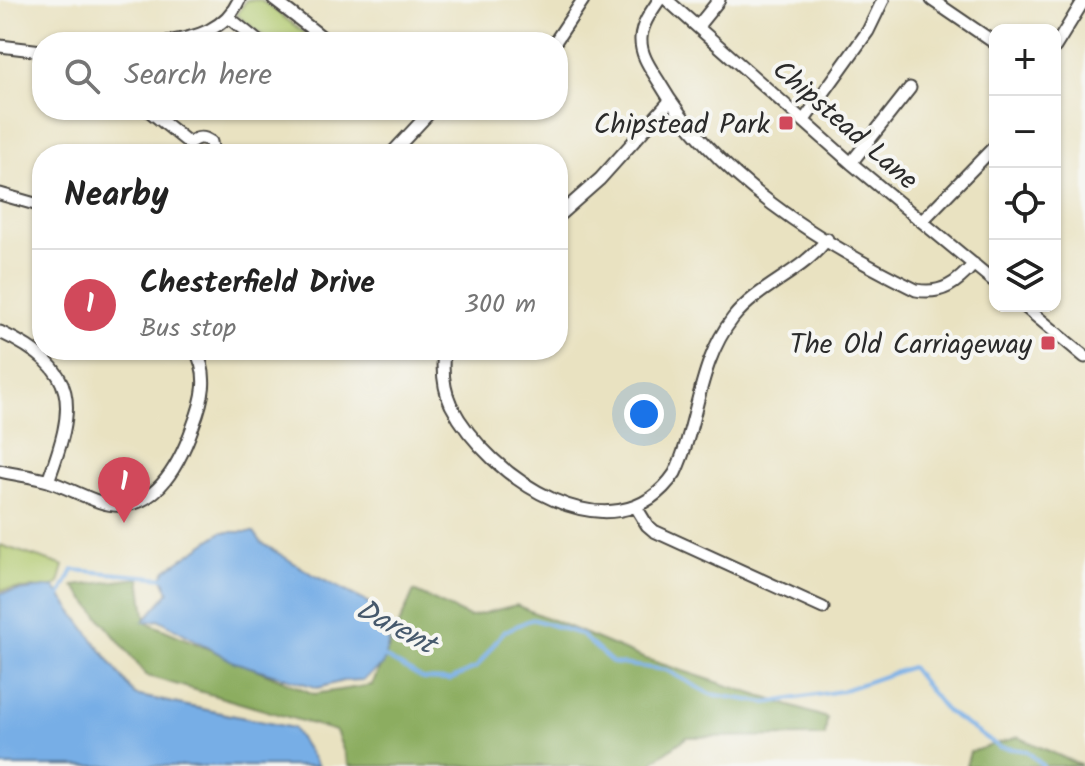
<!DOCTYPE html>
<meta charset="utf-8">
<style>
:root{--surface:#fff;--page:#f6f6f6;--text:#222;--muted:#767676;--line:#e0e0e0;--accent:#d1495b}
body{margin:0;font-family:Kalam,sans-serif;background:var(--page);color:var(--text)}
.controls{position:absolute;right:24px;top:24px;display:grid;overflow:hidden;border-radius:16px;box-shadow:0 2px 6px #0004}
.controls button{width:72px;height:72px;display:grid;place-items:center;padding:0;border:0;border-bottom:2px solid var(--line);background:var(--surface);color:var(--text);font:40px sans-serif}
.you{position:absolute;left:644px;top:414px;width:28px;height:28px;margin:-20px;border:6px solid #fff;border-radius:50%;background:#1a73e8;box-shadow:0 0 0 12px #1a73e833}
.badge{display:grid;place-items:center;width:52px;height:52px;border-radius:50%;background:var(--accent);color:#fff;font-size:26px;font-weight:700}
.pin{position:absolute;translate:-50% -66px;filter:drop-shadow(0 2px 4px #0008)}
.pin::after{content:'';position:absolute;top:42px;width:28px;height:24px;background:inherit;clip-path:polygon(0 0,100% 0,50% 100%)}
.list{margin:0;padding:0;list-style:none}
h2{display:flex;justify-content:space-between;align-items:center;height:104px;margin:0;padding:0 32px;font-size:34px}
h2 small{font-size:26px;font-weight:400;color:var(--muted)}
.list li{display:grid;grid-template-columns:52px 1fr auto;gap:24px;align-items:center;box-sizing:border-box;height:112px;padding:0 32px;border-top:2px solid var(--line)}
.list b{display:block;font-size:30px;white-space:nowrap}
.list p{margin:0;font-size:26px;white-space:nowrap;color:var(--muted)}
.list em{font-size:26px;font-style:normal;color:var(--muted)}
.icon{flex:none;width:44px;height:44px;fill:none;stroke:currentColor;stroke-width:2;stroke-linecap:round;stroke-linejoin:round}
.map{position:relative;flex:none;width:1085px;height:766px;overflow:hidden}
.search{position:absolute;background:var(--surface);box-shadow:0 2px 6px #0004;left:32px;top:32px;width:536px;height:88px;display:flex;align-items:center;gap:20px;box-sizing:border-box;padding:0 28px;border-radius:32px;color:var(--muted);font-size:30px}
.panel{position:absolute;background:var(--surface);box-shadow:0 2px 6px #0004;left:32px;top:144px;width:536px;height:216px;border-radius:32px}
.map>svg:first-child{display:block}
.green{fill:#b1c96e;stroke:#6e7a4c;stroke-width:2}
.forest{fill:#8cad61;stroke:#5c6c46;stroke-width:2}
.water{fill:#77aee6;stroke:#516c88;stroke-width:2}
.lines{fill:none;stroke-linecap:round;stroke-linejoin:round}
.stream{stroke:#77aee6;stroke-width:4}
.minor-casing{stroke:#484642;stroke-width:15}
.minor{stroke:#fff;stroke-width:11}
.poi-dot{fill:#d1495b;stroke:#f6f6f2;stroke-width:3}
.labels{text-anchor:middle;stroke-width:8;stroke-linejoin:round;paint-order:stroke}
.poi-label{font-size:28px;fill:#2b2b2b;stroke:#f6f6f2;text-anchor:end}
.street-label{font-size:28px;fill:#2b2b2b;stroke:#f6f6f2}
.water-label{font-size:30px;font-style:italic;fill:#46596c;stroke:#f6f6f2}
</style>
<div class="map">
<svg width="1085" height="766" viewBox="0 0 1085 766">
<rect width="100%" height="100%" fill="#f6f6f2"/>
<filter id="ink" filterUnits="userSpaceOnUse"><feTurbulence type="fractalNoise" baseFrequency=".0125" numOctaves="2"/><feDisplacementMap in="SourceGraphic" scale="16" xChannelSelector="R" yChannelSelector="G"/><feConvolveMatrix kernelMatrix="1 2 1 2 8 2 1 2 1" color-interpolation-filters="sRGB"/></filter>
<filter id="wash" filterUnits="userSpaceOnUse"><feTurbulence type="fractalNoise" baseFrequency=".006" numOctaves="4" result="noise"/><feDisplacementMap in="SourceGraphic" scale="32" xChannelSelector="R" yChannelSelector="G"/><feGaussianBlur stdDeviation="1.8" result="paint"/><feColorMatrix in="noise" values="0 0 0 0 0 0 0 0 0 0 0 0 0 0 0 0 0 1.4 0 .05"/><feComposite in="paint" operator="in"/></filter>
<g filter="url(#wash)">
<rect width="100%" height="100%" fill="#e9e2c1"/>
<path class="green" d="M 246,0 L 261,0 L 316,42 L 271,42 L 237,15 Z
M 0,545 L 64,566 L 59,583 L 54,587 L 0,590 Z"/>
<path class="forest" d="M 140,578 L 146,622 L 314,694 L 372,685 L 414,591 L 469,617 L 516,605 L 643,658 L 827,718 L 825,736 L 687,737 L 654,761 L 654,766 L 349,766 L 336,731 L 147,676 L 74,586 Z
M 1018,737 L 1082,766 L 966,766 L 970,752 Z"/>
<path class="water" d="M 222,532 L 254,532 L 262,543 L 315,576 L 373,605 L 389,641 L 383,665 L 363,680 L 343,681 L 318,688 L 234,662 L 160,620 L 143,622 L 169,592 L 162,577 L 166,570 Z
M 54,587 L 135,695 L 293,728 L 318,766 L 0,766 L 0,593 Z"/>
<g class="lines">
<path class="stream" d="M 60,596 L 73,570 L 166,578
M 383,656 L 423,679 L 450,680 L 477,667 L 503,632 L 532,619 L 580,634 L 613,663 L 666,670 L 710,694 L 766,703 L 841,691 L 911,667 L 945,710 L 999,747 L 1027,751 L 1043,766"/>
</g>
</g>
<g filter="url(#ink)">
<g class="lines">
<g class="minor-casing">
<path id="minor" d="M 274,0 L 322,37 L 324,42
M 659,0 C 651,12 642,24 641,38 C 640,55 651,69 659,82 C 714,177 820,243 916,290 C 942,295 957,283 974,264
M 667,0 L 851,163 L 995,282
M 932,0 L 995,43
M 228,17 L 259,42
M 698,26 L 719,0
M 167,42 C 196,37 225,30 239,0
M 555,42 L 583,0
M 0,46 L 42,51
M 1055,47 L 1084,0
M 148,110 L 189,143
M 804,120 L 868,31 L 883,0
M 189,143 C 197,137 203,136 211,142 L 213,154
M 391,154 L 432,110
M 851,163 L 910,88
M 0,194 L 42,206
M 558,216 L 600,179 L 670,101
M 922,221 L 994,147
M 1024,306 L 1085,357
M 0,332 C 81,370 76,405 48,481
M 444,350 C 442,368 443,388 451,405 C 487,477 614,563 675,473 C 699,422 697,364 733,318 C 759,285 802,273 827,239
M 0,471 C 16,475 33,476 48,481 C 66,487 82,496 100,502 C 152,519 179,466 193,426 C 203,400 210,375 195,350
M 636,507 L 647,525 L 654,531 L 823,608"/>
</g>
<use href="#minor" class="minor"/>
</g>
</g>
<g class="poi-dot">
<rect x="778" y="115" width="16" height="16" rx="4"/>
<rect x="1040" y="335" width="16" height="16" rx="4"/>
</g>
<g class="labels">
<g class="poi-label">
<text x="770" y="133">Chipstead Park</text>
<text x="1032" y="353">The Old Carriageway</text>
</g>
<g class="street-label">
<text transform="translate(846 124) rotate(41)" y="10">Chipstead Lane</text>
</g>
<g class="water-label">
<text transform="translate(396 626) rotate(28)" y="10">Darent</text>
</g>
</g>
</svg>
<div class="controls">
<button>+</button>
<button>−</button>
<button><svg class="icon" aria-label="locate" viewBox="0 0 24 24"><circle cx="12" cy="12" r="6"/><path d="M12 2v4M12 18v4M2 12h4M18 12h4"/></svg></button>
<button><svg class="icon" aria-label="layers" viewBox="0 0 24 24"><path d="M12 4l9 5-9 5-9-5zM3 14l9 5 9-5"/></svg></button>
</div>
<div class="you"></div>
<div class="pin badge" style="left:124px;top:523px">1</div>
<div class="search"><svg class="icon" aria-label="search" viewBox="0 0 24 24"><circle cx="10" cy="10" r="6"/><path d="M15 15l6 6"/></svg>Search here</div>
<section class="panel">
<h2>Nearby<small></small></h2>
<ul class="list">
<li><span class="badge">1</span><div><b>Chesterfield Drive</b><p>Bus stop</p></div><em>300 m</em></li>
</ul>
</section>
</div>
